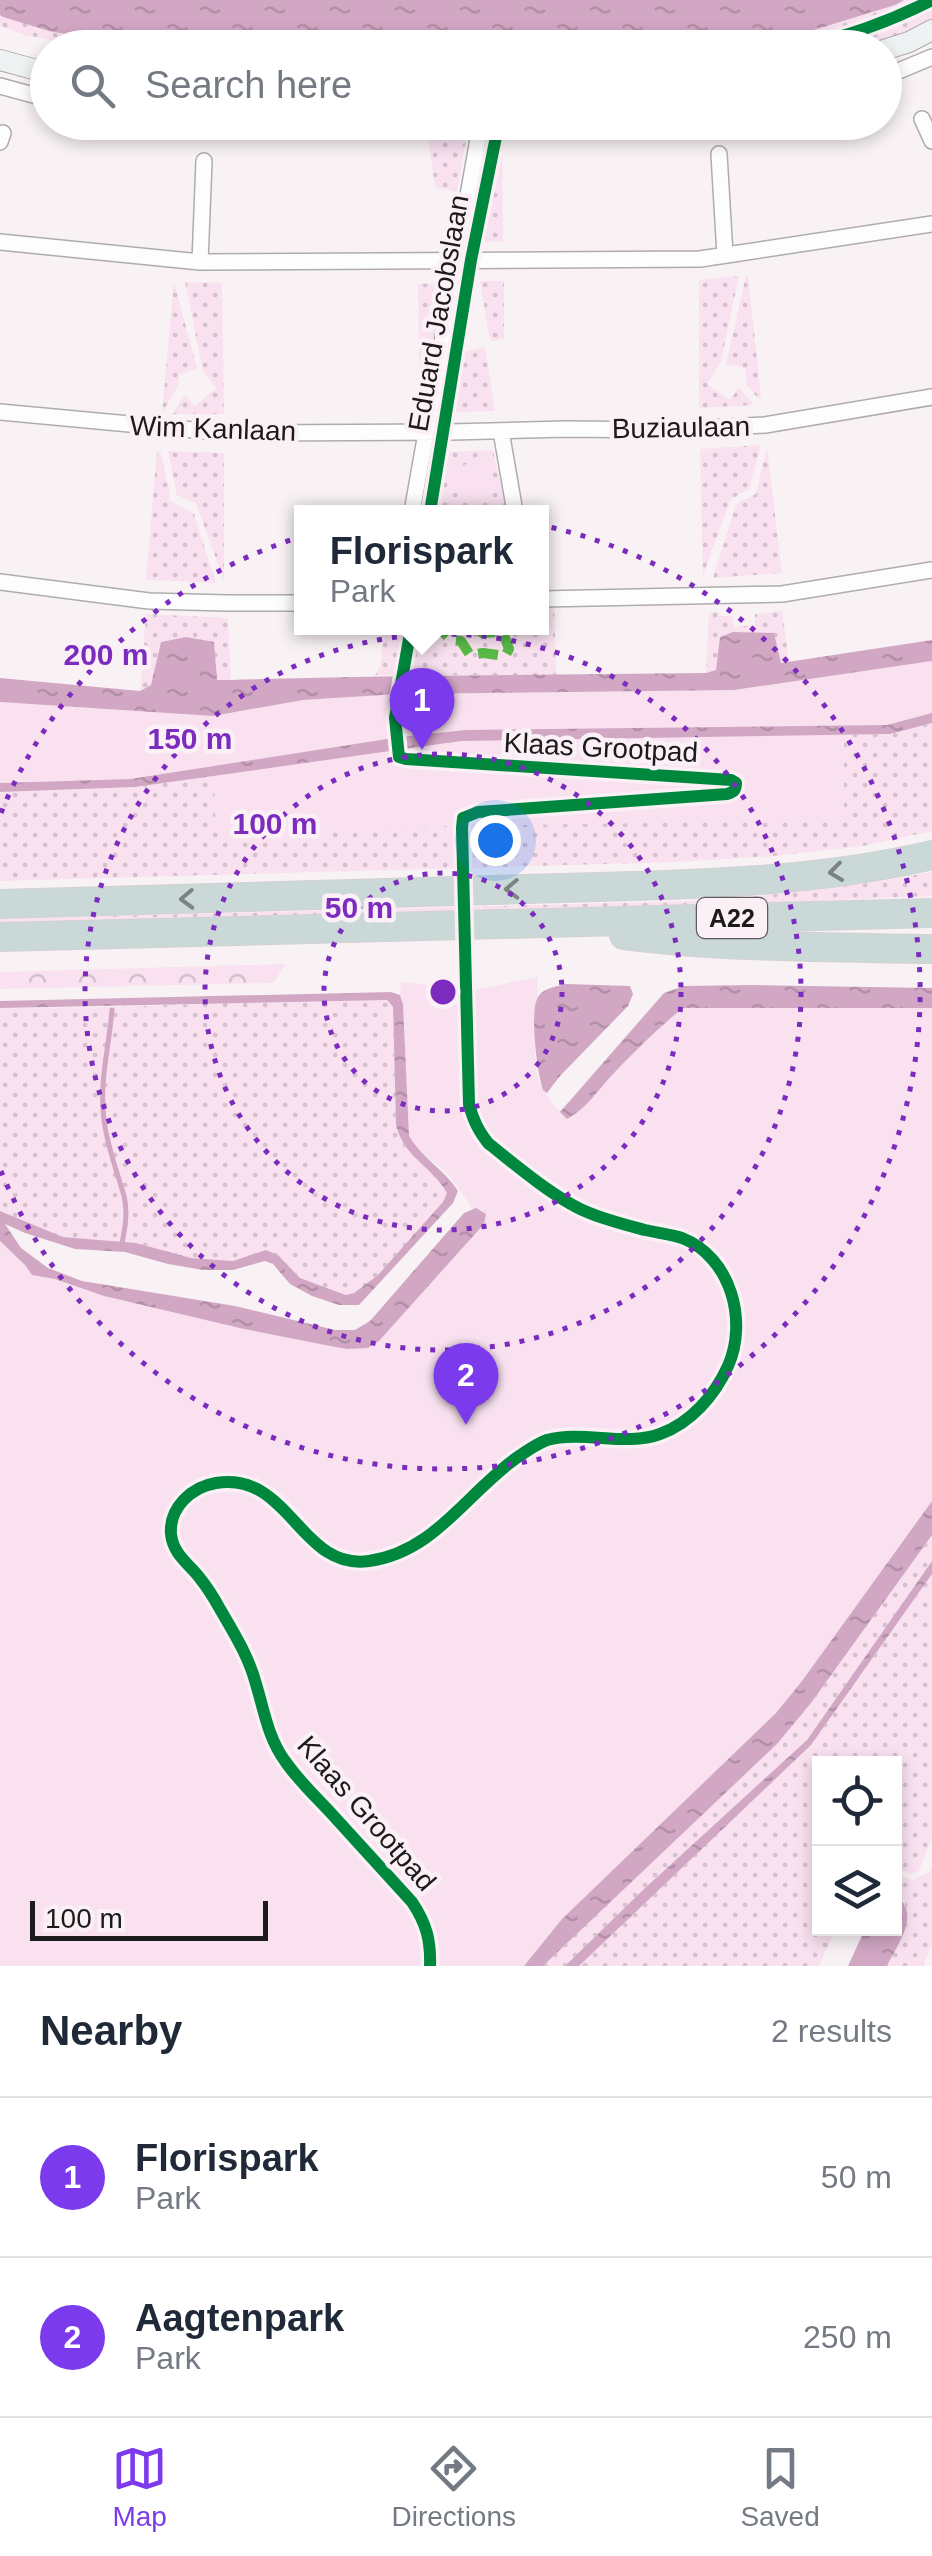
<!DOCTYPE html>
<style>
:root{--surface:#fff;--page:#f2f2f3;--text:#1f2937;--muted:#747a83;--line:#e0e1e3;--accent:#7c3aed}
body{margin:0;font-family:Helvetica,sans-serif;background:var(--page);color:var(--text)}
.controls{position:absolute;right:30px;bottom:30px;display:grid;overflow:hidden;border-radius:0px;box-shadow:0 5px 15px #0003}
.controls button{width:90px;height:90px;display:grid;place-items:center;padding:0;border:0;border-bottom:2px solid var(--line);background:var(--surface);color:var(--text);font:50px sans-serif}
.scale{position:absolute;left:30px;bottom:25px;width:238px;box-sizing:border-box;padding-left:10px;border:5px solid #1d1a1c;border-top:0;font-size:28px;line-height:35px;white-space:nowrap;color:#1d1a1c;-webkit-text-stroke:8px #faf0f6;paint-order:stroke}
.you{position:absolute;left:495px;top:840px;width:35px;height:35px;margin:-25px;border:8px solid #fff;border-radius:50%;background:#1a73e8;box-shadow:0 0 0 15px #1a73e833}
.badge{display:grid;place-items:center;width:65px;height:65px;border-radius:50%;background:var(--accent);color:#fff;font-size:32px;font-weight:700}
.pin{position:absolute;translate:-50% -82px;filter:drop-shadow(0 2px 5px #0008)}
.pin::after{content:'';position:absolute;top:52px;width:35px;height:30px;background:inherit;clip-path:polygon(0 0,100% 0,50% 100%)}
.popup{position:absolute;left:294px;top:505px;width:255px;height:130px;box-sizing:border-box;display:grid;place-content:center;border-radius:0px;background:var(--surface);filter:drop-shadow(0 2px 8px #0005);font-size:32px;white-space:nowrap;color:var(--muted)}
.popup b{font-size:38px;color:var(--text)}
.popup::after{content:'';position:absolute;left:50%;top:100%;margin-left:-20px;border:20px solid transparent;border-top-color:var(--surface)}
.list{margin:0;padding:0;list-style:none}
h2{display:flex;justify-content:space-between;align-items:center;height:130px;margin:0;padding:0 40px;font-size:42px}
h2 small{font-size:32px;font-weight:400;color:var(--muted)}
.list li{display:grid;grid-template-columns:65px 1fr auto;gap:30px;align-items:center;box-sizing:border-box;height:160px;padding:0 40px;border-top:2px solid var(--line)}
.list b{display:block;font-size:38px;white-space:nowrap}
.list p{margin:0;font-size:32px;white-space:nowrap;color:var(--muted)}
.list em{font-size:32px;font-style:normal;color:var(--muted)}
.icon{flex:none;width:55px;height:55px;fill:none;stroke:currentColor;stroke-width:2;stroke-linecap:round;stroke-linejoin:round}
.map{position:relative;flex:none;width:932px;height:1966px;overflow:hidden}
.search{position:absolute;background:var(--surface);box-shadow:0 5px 15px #0003;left:30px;right:30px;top:30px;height:110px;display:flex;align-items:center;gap:25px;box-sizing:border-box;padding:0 35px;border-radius:55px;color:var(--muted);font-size:38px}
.sheet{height:450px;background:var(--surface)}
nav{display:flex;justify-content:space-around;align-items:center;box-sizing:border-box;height:140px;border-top:2px solid var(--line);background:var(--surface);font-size:28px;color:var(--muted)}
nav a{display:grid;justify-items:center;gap:5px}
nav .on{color:var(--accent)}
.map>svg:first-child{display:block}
.grass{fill:url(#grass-dots)}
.forest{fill:url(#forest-crowns)}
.park{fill:#f9e1f0}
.water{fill:url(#water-ripples)}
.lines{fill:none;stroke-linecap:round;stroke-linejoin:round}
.stream{stroke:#d2a7c4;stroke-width:5}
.street-casing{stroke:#afacae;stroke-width:18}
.secondary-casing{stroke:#afacae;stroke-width:22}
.highway-casing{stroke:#d4d1d2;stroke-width:30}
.street{stroke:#fefdfe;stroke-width:15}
.secondary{stroke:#eff2f2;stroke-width:20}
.highway{stroke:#cad8d8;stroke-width:28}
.quiet{stroke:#58b947;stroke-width:10;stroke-dasharray:20 10;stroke-linecap:butt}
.cycleway-casing{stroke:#faf0f6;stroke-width:19}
.cycleway{stroke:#00873e;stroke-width:12}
.oneway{stroke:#7c8283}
.ring{fill:none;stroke:#7b2cbf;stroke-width:5;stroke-dasharray:5 10}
.labels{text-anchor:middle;stroke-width:9;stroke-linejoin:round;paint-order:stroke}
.shield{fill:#faf0f6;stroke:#5f5a5d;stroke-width:2.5}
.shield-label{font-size:25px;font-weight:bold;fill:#1d1a1c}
.street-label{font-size:28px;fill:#1d1a1c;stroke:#faf0f6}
.centre{fill:#7b2cbf;stroke:#faf0f6;stroke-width:5}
.ring-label{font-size:30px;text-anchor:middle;font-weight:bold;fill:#7b2cbf;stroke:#faf0f6;stroke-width:9;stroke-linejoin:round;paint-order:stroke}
</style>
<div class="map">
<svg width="932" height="1966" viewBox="0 0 932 1966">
<defs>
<pattern id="grass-dots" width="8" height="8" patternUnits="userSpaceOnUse" patternTransform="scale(2.5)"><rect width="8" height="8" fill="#f9e1f0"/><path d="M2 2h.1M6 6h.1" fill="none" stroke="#d5c0cd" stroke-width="1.8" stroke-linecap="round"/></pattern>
<pattern id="forest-crowns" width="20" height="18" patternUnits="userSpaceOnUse" patternTransform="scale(2.5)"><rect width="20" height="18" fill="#f9e1f0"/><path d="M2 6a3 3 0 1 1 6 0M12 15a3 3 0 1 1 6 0" fill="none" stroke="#d5c0cd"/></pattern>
<pattern id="water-ripples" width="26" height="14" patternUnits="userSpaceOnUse" patternTransform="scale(2.5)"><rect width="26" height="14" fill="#d2a7c4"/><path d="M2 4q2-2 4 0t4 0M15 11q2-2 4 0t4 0" fill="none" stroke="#b48fa8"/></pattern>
</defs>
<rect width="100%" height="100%" fill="#f8f2f5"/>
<path class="grass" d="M 904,0 L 923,0 C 832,51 730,46 630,47 C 594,48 549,52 514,46 L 514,37 L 738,34 L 814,30 L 895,5 Z
M 932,5 L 932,20 L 868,47 L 813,48 C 854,40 896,26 932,5 Z
M 0,15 L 49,31 L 502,37 L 502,47 L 86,47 L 25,35 L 0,26 Z
M 426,123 L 469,123 L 457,192 L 435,187 Z
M 502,128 L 503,242 L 481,242 Z
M 739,276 L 721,361 L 707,384 L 728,399 L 731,399 L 739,387 L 754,405 L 699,408 L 699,280 Z
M 746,276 L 748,276 L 761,397 L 758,398 L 749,388 L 745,380 L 747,378 L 745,368 L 726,364 Z
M 480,281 L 504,281 L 504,339 L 490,341 Z
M 174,282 L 197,368 L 179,375 L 179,384 L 162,413 Z
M 185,282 L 222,283 L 224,414 L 172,414 L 185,395 L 195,406 L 216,388 L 203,371 Z
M 442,283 L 420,414 L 418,284 Z
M 485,347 L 495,411 L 452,412 L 462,352 Z
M 761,445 L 749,489 L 731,499 L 703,575 L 700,449 Z
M 767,447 L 782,573 L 713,578 L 736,504 L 756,494 Z
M 493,450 L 507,512 L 435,512 L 444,452 Z
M 157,451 L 160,451 L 170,493 L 169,500 L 194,514 L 216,583 L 146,580 Z
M 168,451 L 224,453 L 224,581 L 196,503 L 177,495 Z
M 542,605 L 554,606 L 556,676 L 407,675 L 415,628 L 542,628 Z
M 782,611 L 789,663 L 780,663 L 756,632 L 716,670 L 706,673 L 709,613 L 717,612 L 719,616 L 732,616 L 734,627 L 755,625 L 755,614 Z
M 146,614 L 228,618 L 231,680 L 217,680 L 161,642 L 151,685 L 140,691 Z
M 383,628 L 406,628 L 399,675 L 375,675 L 381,665 Z
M 932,723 L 932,831 L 863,846 L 773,856 L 675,862 L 0,881 L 0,792 L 135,787 L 461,741 L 890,734 Z
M 932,872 L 932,896 L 719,905 L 0,923 L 0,919 L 689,901 C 771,896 851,888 932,872 Z
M 376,998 L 387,1000 L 393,1007 L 396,1125 C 404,1158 431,1166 447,1192 L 444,1202 L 378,1275 L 354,1293 L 346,1295 L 300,1278 L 278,1255 L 267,1250 L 233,1261 L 191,1258 L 136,1243 L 63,1237 L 0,1211 L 0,1008 L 113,1007 Z
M 932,1535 L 932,1561 L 807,1740 L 644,1889 L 565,1966 L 543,1966 L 777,1744 L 811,1703 Z
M 932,1574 L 932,1837 L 919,1871 L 911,1874 L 895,1868 L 894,1764 L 820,1764 L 820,1928 L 836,1929 L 819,1966 L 579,1966 L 811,1745 Z
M 932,1867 L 932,1945 L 923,1966 L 887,1966 L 906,1925 L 905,1902 L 895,1894 L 895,1874 L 912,1880 L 930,1872 Z"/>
<path class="forest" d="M 286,964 L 273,983 L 0,989 L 0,972 Z"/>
<path class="park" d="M 489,460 L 495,490 L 469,506 L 451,477 L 451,473 L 466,464 Z
M 932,661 L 932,713 L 888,725 L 844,726 L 844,820 L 455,826 L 216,832 L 213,766 L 130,779 L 0,783 L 0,702 L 213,716 L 303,700 L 399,694 L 734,690 Z
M 538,977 C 537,1001 530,1069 542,1088 C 548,1098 558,1110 567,1119 L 655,1030 L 683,1008 L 932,1008 L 932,1501 L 802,1681 L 776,1713 L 562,1919 L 524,1966 L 0,1966 L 0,1241 L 25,1265 L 32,1275 L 55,1279 L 104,1296 L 244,1329 L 347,1349 L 368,1348 L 379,1341 L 484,1224 C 471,1209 462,1192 450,1177 C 437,1162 420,1154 409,1136 L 403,1004 L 400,995 L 401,982 L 474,990 Z"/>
<path class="water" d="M 0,0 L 904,0 L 895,5 L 814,30 L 738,34 L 112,42 L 49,31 L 3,17 L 0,15 Z
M 733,632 L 774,633 L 781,663 L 932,640 L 932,661 L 734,690 L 399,694 L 303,700 L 213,716 L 0,702 L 0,678 L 140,691 L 151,685 L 161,642 L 186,637 L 214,642 L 217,680 L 231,680 C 389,675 547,675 706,673 L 716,670 L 720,637 Z
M 932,713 L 932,723 L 890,734 L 461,741 L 135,787 L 0,792 L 0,783 L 130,779 L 400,737 L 466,730 L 887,725 Z
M 566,984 L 630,986 L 633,994 L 628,1006 L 560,1076 L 547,1093 L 543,1090 C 537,1073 530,1015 537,999 C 542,988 555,987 566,984 Z
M 751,985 L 932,988 L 932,1008 L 683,1008 C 658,1028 635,1051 613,1074 C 597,1091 587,1108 567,1119 L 560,1112 L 664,993 L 684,986 Z
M 391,992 L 400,995 L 403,1004 L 409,1136 C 422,1158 445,1170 458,1191 L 453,1203 L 359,1305 L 339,1305 L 312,1296 L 290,1284 L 273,1264 L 265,1261 L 233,1270 L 203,1270 L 168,1264 L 125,1252 L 75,1249 L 25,1233 L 5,1224 L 21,1248 L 48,1268 L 82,1281 L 235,1306 L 335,1330 L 355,1330 L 370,1321 L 464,1213 L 476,1208 L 486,1214 L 484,1224 L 379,1341 L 368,1348 L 347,1349 L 330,1346 L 244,1329 L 104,1296 L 55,1279 L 32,1275 L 25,1265 L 0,1241 L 0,1211 L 63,1237 L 136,1243 L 191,1258 L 233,1261 L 266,1250 L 278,1255 L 300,1278 L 346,1295 L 354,1293 L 378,1275 L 443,1202 L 447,1193 C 432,1166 404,1158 396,1125 L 393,1007 L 387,1000 L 0,1008 L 0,1001 Z
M 932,1501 L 932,1535 L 811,1703 L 777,1744 L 543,1966 L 524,1966 L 562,1919 L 776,1713 L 802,1681 Z
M 932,1561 L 932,1574 L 811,1745 L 579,1966 L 565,1966 L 644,1889 L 807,1740 Z
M 895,1895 C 922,1913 898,1943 887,1966 L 848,1966 L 865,1929 L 894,1928 Z"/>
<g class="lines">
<path class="stream" d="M 112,1010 C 109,1047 99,1082 104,1120 C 107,1146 117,1171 124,1196 C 128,1212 125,1228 122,1243"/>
<g class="street-casing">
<path id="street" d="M 884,77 L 932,57
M 0,86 L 48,99
M 922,119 L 932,141
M 0,142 L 3,133
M 719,154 L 725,255
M 0,242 L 200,262 L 700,259 L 932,224
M 200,262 L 204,161
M 0,412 L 226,433 L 451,432 L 566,429 L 667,430 L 765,425 L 932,397
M 501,431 L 515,512
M 412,512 L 481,122
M 0,582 L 149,601 L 227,603 L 302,603
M 542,599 L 782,594 L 932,570"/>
</g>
<g class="secondary-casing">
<path id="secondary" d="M 884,50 L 909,42 L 932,30
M 0,60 L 48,73"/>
</g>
<g class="highway-casing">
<path id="highway" d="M 0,904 C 175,899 349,894 524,889 C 660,885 799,886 932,855
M 624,935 C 726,948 829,947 932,949
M 0,937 L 932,913"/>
</g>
<use href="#street" class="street"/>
<use href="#secondary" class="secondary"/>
<use href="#highway" class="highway"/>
<path class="quiet" d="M 430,628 L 442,631 L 451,640 L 461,641 L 470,655 L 483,653 L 505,656 L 509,649 L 504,635 L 497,632 L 482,633 L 477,628"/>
<g class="cycleway-casing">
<path id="cycleway" d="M 798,48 C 847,36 887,23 932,0
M 430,512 L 471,260 L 499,122
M 411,628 L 395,718 L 399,757 L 406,759 L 731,780 L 736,783 C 736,790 734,792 727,794 L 478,812 L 463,818 L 462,828 L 469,1104 C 473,1120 478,1130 488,1143 C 515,1165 556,1199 587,1212 C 606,1220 626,1225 645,1230 C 658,1233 670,1234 682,1238 C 731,1257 748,1321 728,1366 C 715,1395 691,1423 660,1434 C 625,1447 584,1430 547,1440 C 536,1444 525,1452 515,1459 C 465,1495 434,1552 369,1561 C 300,1571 290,1471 216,1483 C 191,1487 169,1508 171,1534 C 173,1554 188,1563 199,1577 C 207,1587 214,1598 220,1609 C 234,1633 249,1657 256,1684 C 264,1710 268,1738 285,1761 C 298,1780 315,1796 330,1812 C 357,1842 385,1872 412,1902 C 426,1923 431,1940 430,1966"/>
</g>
<use href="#cycleway" class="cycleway"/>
</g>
<defs><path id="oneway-chevron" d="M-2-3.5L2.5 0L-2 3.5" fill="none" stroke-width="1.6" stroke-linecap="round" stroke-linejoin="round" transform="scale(2.5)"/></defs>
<g class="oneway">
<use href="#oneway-chevron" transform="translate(836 872) rotate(173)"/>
<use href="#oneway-chevron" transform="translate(512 889) rotate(178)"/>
<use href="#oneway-chevron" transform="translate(187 899) rotate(178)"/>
</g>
<g class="ring">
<circle cx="443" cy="992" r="119"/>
<circle cx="443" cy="992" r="238"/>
<circle cx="443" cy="992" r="358"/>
<path d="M1 813A477 477 0 1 1 1 1171"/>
</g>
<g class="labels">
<rect class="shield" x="697" y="898" width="70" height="40" rx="8"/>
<g class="shield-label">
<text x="732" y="927">A22</text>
</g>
<g class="street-label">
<text transform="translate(438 313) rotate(-80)" y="10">Eduard Jacobslaan</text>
<text transform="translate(681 427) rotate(-1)" y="10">Buziaulaan</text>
<text transform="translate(213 428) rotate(2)" y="10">Wim Kanlaan</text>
<text transform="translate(601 747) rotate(3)" y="10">Klaas Grootpad</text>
<text transform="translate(367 1813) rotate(49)" y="10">Klaas Grootpad</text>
</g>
</g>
<circle cx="443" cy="992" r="15" class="centre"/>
<g class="ring-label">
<text x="106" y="665">200 m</text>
<text x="190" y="749">150 m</text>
<text x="275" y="834">100 m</text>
<text x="359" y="918">50 m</text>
</g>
</svg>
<div class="controls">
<button><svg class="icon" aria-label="locate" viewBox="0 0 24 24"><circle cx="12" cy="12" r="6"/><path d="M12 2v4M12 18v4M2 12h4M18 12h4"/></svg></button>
<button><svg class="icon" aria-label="layers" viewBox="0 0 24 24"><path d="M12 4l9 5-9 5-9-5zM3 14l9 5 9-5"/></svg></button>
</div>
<div class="scale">100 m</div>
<div class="you"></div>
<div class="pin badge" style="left:422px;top:750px">1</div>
<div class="popup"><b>Florispark</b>Park</div>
<div class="pin badge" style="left:466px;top:1425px">2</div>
<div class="search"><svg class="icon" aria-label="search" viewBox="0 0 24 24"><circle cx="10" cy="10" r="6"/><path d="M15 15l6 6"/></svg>Search here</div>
</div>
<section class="sheet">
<h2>Nearby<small>2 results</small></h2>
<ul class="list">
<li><span class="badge">1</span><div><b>Florispark</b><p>Park</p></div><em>50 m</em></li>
<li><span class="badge">2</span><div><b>Aagtenpark</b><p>Park</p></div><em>250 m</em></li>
</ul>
</section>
<nav>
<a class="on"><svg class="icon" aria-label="map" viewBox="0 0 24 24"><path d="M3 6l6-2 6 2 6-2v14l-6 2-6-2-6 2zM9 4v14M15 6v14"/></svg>Map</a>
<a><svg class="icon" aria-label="directions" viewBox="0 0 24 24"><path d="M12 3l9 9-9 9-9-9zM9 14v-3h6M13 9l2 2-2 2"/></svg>Directions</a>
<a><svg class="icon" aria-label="saved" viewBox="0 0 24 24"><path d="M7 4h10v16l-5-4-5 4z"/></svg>Saved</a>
</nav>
